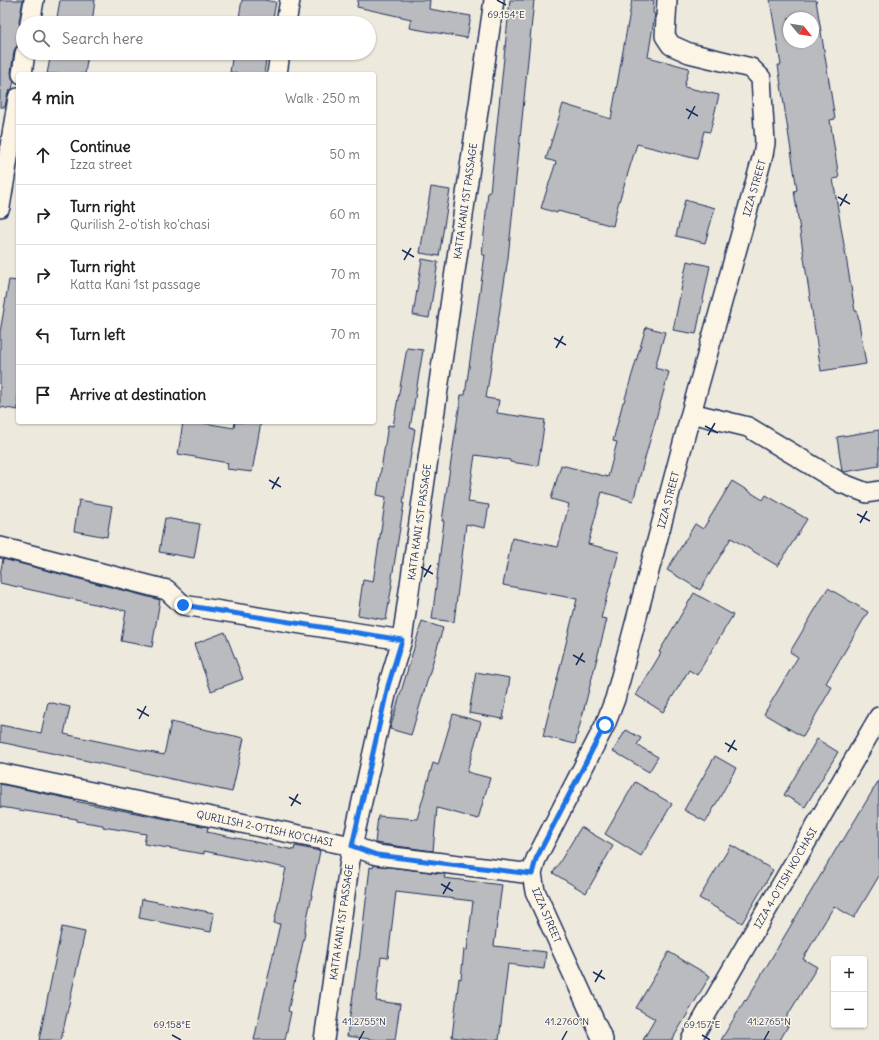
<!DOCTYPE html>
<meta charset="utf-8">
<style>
:root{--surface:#fff;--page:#f6f6f6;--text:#222;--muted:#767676;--line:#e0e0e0}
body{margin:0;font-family:Delius,sans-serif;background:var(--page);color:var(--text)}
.controls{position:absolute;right:12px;bottom:12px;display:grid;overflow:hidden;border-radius:4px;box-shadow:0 1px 3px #0004}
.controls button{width:36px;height:36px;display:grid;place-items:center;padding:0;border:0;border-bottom:1px solid var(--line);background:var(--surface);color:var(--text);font:20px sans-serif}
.compass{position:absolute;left:783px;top:12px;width:36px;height:36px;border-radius:50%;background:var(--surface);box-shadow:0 1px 3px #0004;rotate:120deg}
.stop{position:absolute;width:12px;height:12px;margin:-9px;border:3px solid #1a73e8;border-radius:50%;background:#fff}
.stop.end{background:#1a73e8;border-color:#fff;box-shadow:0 1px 4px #0008}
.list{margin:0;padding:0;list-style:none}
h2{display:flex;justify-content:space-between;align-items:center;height:52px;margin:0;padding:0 16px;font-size:17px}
h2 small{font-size:13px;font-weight:400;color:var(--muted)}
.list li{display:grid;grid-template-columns:26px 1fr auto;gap:12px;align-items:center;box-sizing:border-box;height:60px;padding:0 16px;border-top:1px solid var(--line)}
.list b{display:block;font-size:15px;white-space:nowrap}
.list p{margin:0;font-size:13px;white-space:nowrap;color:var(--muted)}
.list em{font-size:13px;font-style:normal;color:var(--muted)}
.icon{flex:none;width:22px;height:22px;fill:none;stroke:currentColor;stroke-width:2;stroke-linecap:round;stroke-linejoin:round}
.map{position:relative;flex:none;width:879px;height:1040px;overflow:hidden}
.search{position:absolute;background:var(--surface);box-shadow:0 1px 3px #0004;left:16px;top:16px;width:360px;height:44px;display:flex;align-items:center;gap:10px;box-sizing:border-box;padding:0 14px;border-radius:22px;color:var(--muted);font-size:15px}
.panel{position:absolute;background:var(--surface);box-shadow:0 1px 3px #0004;left:16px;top:72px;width:360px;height:352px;border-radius:4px}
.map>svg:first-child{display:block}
.building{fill:#babbbe;stroke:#1b2f5e;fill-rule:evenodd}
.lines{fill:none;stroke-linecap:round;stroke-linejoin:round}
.minor-casing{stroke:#1b2f5e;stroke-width:22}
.minor{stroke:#fcf5e5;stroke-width:19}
.route{stroke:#1a73e8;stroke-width:5}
.ticks{fill:none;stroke:#1b2f5e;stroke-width:1.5}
.labels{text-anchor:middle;stroke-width:3;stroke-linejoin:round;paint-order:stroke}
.street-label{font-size:10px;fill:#1b2f5e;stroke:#fcf5e5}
.ticks-label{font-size:10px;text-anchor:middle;fill:#1b2f5e;stroke:#fcf5e5;stroke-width:3;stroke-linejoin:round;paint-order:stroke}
</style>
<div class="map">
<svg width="879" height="1040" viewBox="0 0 879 1040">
<rect width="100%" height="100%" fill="#eee9dd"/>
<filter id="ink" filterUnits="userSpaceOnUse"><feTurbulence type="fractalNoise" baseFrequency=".025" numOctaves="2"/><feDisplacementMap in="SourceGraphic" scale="8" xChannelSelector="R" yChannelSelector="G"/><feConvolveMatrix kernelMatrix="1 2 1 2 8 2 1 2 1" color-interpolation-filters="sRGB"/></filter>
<g filter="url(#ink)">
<path class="building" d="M 0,0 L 23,0 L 19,22 L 20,26 L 22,31 L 20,43 L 16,47 L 14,51 L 11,72 L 12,78 L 14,81 L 12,89 L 9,91 L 7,96 L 5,107 L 0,107 Z
M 60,0 L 95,0 L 92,23 L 56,23 Z
M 242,0 L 264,0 L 276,2 L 272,23 L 238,23 Z
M 358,0 L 430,0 L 429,9 L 471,16 L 467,38 L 409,28 L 411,19 L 357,7 Z
M 510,0 L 534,0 L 508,258 L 486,398 L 499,400 L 497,413 L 545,420 L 538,466 L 510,462 L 510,460 L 475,455 L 468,502 L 489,505 L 485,528 L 466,524 L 454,622 L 432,619 L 444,521 L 442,521 L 461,395 L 465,395 L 485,255 L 482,255 L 488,192 L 490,192 Z
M 632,0 L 654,0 L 653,13 L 655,14 L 648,57 L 689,68 L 684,87 L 719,95 L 710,132 L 704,131 L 697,159 L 637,144 L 617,208 L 613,226 L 558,211 L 557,213 L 541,208 L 556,162 L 546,159 L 563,104 L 611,119 Z
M 770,0 L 816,0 L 835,119 L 830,120 L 839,178 L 833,179 L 855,311 L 857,311 L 866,364 L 821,371 L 794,191 L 797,190 L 778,65 L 781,65 ZM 789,18 L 813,18 L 813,42 L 789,42 Z
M 51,53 L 88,53 L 85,74 L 47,74 Z
M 233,53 L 267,53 L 264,74 L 241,74 L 230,72 Z
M 431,187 L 450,190 L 439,256 L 420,253 Z
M 685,200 L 715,208 L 705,243 L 676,236 Z
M 422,259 L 438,262 L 429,318 L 413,315 Z
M 687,261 L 710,266 L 696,334 L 673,330 Z
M 9,280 L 18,281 L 18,410 L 0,407 L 0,332 Z
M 646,327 L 665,332 L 655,368 L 669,372 L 633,501 L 602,492 L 588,544 L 619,552 L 601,618 L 607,619 L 575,744 L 543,736 L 577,599 L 503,585 L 512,538 L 558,547 L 569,504 L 551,499 L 561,465 L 608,477 L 617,442 L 613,441 L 623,402 L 624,402 Z
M 407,348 L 423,350 L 410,428 L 415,429 L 403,503 L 404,503 L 391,584 L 392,585 L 386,620 L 358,615 L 363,580 L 373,582 L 386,497 L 377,495 L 388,425 L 393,426 Z
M 183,422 L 198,422 L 234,428 L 235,422 L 261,422 L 252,472 L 227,469 L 228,463 L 178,454 Z
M 879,430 L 879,466 L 844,472 L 842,471 L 837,437 Z
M 732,481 L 763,500 L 766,495 L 807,519 L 778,566 L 731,538 L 700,590 L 667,570 L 695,524 L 703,529 Z
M 79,500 L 112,506 L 107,537 L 74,531 Z
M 165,518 L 200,524 L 194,558 L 159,552 Z
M 3,559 L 160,600 L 152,647 L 121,641 L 126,611 L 0,583 L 0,574 Z
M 828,588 L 868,612 L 826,683 L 832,687 L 803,737 L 764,714 L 798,657 L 790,652 Z
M 694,593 L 733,615 L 697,675 L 689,670 L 663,712 L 636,695 L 661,653 L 659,652 Z
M 422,621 L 443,628 L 411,735 L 390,729 Z
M 225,632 L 243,679 L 211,691 L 194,644 Z
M 476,672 L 510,678 L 503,719 L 469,713 Z
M 48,702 L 70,707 L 64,734 L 164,755 L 171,722 L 244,738 L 232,792 L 0,742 L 0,725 L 41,733 Z
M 453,714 L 481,722 L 467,772 L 490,778 L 478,819 L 437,808 L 433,851 L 375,843 L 378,816 L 417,819 L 433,763 L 438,765 Z
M 626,730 L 641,738 L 637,745 L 658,757 L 649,772 L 613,751 Z
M 817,739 L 838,752 L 805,807 L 784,795 Z
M 715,756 L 736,768 L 706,822 L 684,810 Z
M 879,780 L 879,876 L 854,918 L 834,906 L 803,959 L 817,967 L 783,1023 L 788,1026 L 780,1040 L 721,1040 L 745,1000 L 746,1001 L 841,841 L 842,842 Z
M 635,782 L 672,804 L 641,856 L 605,834 Z
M 0,784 L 75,800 L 74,801 L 208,827 L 207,832 L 294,850 L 295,846 L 320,851 L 311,895 L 312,895 L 304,933 L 305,933 L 288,1011 L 291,1012 L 285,1040 L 254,1040 L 280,924 L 274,923 L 286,868 L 204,851 L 204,854 L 144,844 L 146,834 L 103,827 L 103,825 L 77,821 L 77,819 L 0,807 Z
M 581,827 L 613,846 L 586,893 L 553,873 Z
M 731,845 L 773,870 L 742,923 L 699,898 Z
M 374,865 L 445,874 L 444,878 L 502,885 L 494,946 L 546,952 L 544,969 L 508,964 L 499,1040 L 476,1040 L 452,1037 L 459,978 L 461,979 L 464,949 L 467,950 L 473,901 L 396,892 L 388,958 L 381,957 L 376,1001 L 400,1004 L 395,1040 L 378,1040 L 347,1036 L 358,960 L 359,960 L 370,867 L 373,868 Z
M 142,899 L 214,913 L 211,932 L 139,918 Z
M 62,927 L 85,932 L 61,1040 L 39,1040 Z
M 669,952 L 710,976 L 672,1040 L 643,1040 L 655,1019 L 636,1008 Z"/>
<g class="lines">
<g class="minor-casing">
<path id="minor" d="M 30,23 L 34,0
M 286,23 L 290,0
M 22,74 L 25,53
M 277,74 L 280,53
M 0,207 L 18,98
M 691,413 L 748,427 L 841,483 L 867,493 L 879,491
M 0,547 L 167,590 L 183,605 L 402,640
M 0,773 L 352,846 L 377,855 L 532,874
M 324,1040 L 352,846 L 388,686 L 402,640 L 494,0
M 603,1040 L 535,891 L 532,874 L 536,859 L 605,725 L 615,699 L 691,413 L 763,155 L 765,143 L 761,78 L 751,68 L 689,53 L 671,45 L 665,36 L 667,0
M 691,1040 L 879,717"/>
</g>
<use href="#minor" class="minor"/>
</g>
</g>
<g class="lines" filter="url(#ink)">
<path class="route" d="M 183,605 L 402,640 L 388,686 L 352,846 L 377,855 L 532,874 L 536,859 L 605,725"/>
</g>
<path class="ticks" d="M 497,0 L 506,5M 686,109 L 698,116M 688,119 L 695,106M 838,197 L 850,204M 840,206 L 847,194M 402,250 L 414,257M 404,260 L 411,248M 554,338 L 566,345M 556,348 L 563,336M 705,426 L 718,433M 708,435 L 715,423M 269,480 L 281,487M 272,489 L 279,477M 857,514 L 870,521M 860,523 L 867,511M 421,567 L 433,574M 424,577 L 431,565M 573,655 L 585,662M 576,665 L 583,653M 137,709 L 149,716M 139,719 L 146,706M 725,743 L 737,750M 728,752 L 735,740M 289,797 L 301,804M 291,806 L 298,794M 441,884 L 453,891M 443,894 L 450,882M 593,972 L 605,979M 595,982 L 602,970M 172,1035 L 181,1040M 702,1035 L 710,1040M 359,1040 L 364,1031M 562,1040 L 567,1031M 764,1040 L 769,1031"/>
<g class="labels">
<g class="street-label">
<text transform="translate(754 188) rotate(-74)" y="4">IZZA STREET</text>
<text transform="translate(465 201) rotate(-82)" y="4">KATTA KANI 1ST PASSAGE</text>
<text transform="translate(668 500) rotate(-75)" y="4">IZZA STREET</text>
<text transform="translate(419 522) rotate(-82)" y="4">KATTA KANI 1ST PASSAGE</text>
<text transform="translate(265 828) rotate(12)" y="4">QURILISH 2-O'TISH KO'CHASI</text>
<text transform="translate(785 878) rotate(-60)" y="4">IZZA 4-O'TISH KO'CHASI</text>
<text transform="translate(547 915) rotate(67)" y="4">IZZA STREET</text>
<text transform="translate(341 922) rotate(-82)" y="4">KATTA KANI 1ST PASSAGE</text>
</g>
</g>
<g class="ticks-label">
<text x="506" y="18">69.154°E</text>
<text x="364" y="1025">41.2755°N</text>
<text x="567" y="1025">41.2760°N</text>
<text x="769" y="1025">41.2765°N</text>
<text x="172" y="1028">69.158°E</text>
<text x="702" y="1028">69.157°E</text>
</g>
</svg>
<div class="controls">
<button>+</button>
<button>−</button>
</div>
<svg class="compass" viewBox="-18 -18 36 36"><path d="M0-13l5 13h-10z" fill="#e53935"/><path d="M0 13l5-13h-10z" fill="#767676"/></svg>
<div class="stop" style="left:605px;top:725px"></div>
<div class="stop end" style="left:183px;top:605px"></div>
<div class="search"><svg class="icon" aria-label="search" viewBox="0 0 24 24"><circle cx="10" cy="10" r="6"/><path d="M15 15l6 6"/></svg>Search here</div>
<section class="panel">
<h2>4 min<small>Walk · 250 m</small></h2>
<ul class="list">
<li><svg class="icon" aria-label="ahead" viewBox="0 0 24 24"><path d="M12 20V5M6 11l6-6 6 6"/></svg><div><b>Continue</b><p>Izza street</p></div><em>50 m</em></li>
<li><svg class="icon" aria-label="right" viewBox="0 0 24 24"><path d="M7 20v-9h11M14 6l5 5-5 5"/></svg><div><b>Turn right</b><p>Qurilish 2-o'tish ko'chasi</p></div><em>60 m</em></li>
<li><svg class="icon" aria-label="right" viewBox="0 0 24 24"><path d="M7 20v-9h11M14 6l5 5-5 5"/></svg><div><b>Turn right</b><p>Katta Kani 1st passage</p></div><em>70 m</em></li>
<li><svg class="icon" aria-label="left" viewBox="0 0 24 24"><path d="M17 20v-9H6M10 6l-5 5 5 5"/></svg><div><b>Turn left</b></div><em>70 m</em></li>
<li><svg class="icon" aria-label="arrive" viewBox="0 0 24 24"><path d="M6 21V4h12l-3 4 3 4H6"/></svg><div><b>Arrive at destination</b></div></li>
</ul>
</section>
</div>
